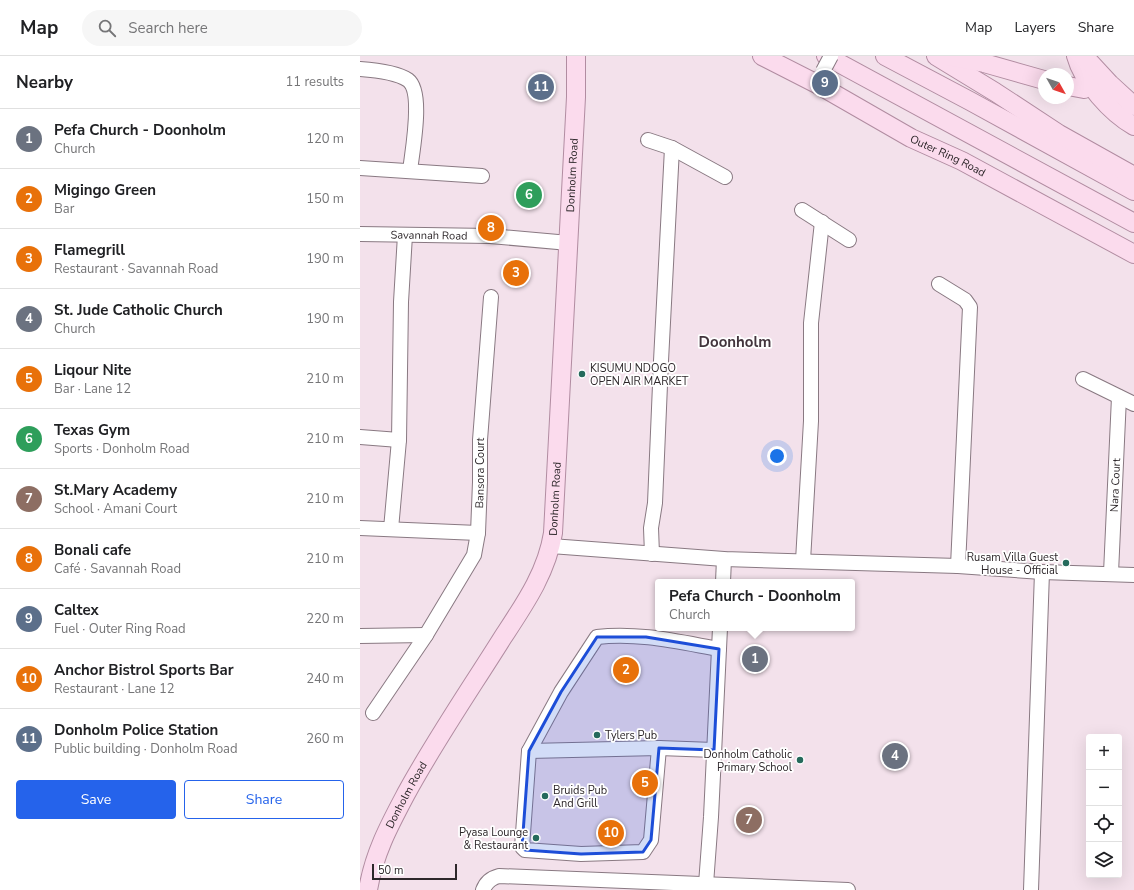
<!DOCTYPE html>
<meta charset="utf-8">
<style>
:root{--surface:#fff;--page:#f6f6f6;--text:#202124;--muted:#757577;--line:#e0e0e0;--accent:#2563eb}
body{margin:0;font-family:"Nunito Sans",sans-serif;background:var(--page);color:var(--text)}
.controls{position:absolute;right:12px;bottom:12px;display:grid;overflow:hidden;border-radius:4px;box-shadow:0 4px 16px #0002}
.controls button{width:36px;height:36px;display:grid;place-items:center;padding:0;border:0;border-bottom:1px solid var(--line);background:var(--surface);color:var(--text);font:20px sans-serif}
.compass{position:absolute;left:678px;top:12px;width:36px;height:36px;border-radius:50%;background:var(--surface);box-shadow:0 4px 16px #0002;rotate:130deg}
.scale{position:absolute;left:12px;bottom:10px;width:85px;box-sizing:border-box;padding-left:4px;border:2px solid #2d272a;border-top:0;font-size:11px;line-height:14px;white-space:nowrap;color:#2d272a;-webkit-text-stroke:3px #fff;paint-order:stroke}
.you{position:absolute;left:417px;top:400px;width:14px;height:14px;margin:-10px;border:3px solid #fff;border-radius:50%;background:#1a73e8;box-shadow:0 0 0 6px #1a73e833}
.badge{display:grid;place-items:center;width:26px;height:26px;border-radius:50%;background:var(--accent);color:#fff;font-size:13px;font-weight:700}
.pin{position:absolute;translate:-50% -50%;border:2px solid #fff;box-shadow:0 1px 4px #0006}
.popup{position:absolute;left:295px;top:523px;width:200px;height:52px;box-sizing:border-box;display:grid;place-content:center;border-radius:4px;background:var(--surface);filter:drop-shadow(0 1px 3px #0005);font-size:13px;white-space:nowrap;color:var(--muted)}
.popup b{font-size:15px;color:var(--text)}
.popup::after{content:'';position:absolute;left:50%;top:100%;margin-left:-8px;border:8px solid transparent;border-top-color:var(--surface)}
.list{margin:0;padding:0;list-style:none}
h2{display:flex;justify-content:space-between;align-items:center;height:52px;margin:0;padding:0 16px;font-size:17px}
h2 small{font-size:13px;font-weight:400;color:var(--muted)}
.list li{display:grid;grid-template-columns:26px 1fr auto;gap:12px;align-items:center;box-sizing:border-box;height:60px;padding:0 16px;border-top:1px solid var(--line)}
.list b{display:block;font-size:15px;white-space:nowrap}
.list p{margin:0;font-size:13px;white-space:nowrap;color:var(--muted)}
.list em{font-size:13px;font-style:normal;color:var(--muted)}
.actions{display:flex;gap:8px;padding:12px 16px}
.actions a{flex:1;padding:9px 0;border:1px solid var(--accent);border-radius:4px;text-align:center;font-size:14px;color:var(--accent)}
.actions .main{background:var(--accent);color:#fff}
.icon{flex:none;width:22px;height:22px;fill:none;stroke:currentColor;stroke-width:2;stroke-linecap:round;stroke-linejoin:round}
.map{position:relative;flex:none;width:774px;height:834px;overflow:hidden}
header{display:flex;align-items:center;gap:24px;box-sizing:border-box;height:56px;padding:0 20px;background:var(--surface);border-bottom:1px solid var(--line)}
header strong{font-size:19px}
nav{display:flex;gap:22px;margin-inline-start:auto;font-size:14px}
.search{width:280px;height:36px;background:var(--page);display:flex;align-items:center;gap:10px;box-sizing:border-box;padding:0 14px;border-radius:22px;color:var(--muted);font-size:15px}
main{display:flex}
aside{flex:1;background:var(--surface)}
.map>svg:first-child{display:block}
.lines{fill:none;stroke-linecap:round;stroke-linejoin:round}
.minor-casing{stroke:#897982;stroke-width:16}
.major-casing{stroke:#b18ca1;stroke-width:20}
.minor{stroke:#fff;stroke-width:14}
.major{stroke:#fbdbed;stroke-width:18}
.minor-bridge-casing{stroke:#897982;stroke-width:16;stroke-linecap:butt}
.minor-bridge{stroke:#fff;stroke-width:14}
.marked{fill:#1d4ed8;fill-opacity:0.2;stroke:#1d4ed8;stroke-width:3;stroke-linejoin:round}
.poi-dot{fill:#256a5c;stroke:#fff;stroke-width:1.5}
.labels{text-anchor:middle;stroke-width:3.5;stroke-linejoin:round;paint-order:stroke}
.street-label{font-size:11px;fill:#2d272a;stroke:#fff}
.poi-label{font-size:11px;fill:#2d272a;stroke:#fff;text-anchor:start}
.district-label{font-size:15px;font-weight:bold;fill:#43353d;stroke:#fff}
</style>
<header>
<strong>Map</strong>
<div class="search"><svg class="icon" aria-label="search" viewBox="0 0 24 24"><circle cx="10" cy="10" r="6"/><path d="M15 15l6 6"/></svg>Search here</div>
<nav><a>Map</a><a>Layers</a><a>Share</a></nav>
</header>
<main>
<aside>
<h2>Nearby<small>11 results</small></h2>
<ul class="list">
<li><span class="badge" style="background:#6b7280">1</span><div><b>Pefa Church - Doonholm</b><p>Church</p></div><em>120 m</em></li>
<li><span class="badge" style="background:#e8710a">2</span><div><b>Migingo Green</b><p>Bar</p></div><em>150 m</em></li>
<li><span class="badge" style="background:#e8710a">3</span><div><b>Flamegrill</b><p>Restaurant · Savannah Road</p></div><em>190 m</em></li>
<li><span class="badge" style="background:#6b7280">4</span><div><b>St. Jude Catholic Church</b><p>Church</p></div><em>190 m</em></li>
<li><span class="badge" style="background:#e8710a">5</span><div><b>Liqour Nite</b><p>Bar · Lane 12</p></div><em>210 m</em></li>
<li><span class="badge" style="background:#2e9e5b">6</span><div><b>Texas Gym</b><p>Sports · Donholm Road</p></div><em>210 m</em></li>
<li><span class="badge" style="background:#8d6e63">7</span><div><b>St.Mary Academy</b><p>School · Amani Court</p></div><em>210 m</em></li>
<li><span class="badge" style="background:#e8710a">8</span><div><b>Bonali cafe</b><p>Café · Savannah Road</p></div><em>210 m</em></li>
<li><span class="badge" style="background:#5c6f8a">9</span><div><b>Caltex</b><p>Fuel · Outer Ring Road</p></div><em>220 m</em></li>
<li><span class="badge" style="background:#e8710a">10</span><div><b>Anchor Bistrol Sports Bar</b><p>Restaurant · Lane 12</p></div><em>240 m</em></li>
<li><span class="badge" style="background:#5c6f8a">11</span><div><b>Donholm Police Station</b><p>Public building · Donholm Road</p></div><em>260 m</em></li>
</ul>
<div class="actions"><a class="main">Save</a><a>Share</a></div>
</aside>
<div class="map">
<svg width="774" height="834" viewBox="0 0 774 834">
<rect width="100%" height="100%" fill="#f3e1eb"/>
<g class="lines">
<g class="minor-casing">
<g id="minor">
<path d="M 0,13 C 14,14 36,16 48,24 C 64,36 52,96 50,115"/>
<path d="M 288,84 L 312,92 L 365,121"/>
<path d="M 0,112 L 122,120"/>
<path d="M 442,154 L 489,184"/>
<path id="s1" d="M 0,178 L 130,180 L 209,187"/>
<path d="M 579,228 L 605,244 L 610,251 L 598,510"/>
<path d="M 723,323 L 774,348"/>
<path d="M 0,381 L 39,384"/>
<path d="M 0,472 L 118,477"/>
<path d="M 31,473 L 39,384 L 41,246 L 45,179"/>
<path d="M 191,490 L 364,503 L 598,510 L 682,516 L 774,519"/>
<path d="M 292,498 L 291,472 L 295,447 L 301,305 L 312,92"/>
<path d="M 443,505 L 451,365 L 451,267 L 462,166"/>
<path id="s2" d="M 751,517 L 759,341"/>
<path d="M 363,526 L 364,503"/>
<path d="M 0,580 L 66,579"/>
<path id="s3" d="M 13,657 L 66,579 L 114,499 L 118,477 L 120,426 L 120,384 L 131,241"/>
<path d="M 299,692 L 291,784 L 283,796 L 221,798 L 165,794 L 162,791 L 169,695 L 201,636 L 237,581 C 278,576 319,586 359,593"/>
<path d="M 169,695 L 299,692 L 354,694"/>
<path d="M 346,828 L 351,761 L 360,572"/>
<path d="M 123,834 C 126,826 131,822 139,820 L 488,834"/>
<path d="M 671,834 L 682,516"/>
</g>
</g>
<g class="major-casing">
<g id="major">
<path id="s4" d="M 402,0 L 457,28 L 551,82 L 602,105 L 774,198"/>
<path d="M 466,0 L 774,167"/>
<path d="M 525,0 L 610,45 L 774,135"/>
<path d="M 576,0 L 635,36 L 699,78 L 774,120"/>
<path d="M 587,0 L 624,7 L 684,24"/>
<path d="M 716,0 C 723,26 751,57 774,70"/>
<path d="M 724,0 L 750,28 L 774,50"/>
<path d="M 708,30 L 724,33"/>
<path id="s5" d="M 8,834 C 14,797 30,768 47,736 C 76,683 111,632 143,581 C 164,549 187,516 193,477 L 216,41 L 216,0"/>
</g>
</g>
<use href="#minor" class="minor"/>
<use href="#major" class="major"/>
<g class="minor-bridge-casing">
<path id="minor-bridge" d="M 463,15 L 471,0"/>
</g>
<use href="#minor-bridge" class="minor-bridge"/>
</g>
<path class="marked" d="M 237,581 L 286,581 L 359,593 L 354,694 L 299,692 L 291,784 L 283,796 L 221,798 L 165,794 L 162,791 L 169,695 L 201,636 Z"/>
<g class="poi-dot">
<circle cx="222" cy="318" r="4"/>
<circle cx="706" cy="507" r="4"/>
<circle cx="237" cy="679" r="4"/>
<circle cx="440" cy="704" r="4"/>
<circle cx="185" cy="740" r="4"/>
<circle cx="176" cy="782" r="4"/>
</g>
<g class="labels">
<g class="street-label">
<text dy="4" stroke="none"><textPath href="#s4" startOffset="211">Outer Ring Road</textPath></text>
<text dy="4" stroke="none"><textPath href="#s5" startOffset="763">Donholm Road</textPath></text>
<text dy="4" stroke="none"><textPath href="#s1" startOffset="69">Savannah Road</textPath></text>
<text dy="4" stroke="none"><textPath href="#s3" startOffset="270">Bansora Court</textPath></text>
<text dy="4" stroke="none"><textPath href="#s2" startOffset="88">Nara Court</textPath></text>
<text dy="4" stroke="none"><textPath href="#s5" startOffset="439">Donholm Road</textPath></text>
<text dy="4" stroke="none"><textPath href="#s5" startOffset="103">Donholm Road</textPath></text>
</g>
<g class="poi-label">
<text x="230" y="316">KISUMU NDOGO<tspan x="230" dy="13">OPEN AIR MARKET</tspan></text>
<text x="698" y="505" text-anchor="end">Rusam Villa Guest<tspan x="698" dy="13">House - Official</tspan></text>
<text x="245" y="683">Tylers Pub</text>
<text x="432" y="702" text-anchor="end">Donholm Catholic<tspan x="432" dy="13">Primary School</tspan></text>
<text x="193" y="738">Bruids Pub<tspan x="193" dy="13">And Grill</tspan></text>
<text x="168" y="780" text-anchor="end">Pyasa Lounge<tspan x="168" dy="13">&amp; Restaurant</tspan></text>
</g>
<g class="district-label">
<text x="375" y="291">Doonholm</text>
</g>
</g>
</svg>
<div class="controls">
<button>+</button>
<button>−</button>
<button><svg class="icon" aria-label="locate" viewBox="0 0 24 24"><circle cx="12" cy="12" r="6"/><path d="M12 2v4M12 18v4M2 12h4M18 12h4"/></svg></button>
<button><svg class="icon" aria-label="layers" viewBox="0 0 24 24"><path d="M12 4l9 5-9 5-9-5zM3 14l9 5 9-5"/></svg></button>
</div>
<svg class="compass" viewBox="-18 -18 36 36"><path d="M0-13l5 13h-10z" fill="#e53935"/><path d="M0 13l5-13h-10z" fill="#757577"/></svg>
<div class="scale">50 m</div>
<div class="you"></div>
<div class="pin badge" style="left:395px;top:603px;background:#6b7280">1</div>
<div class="popup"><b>Pefa Church - Doonholm</b>Church</div>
<div class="pin badge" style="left:266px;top:614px;background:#e8710a">2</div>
<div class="pin badge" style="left:156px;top:217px;background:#e8710a">3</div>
<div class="pin badge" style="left:535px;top:700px;background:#6b7280">4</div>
<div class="pin badge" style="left:285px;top:727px;background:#e8710a">5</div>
<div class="pin badge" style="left:169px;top:139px;background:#2e9e5b">6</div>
<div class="pin badge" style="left:389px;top:764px;background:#8d6e63">7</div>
<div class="pin badge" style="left:131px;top:172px;background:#e8710a">8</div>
<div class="pin badge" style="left:465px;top:27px;background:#5c6f8a">9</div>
<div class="pin badge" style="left:251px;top:777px;background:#e8710a">10</div>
<div class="pin badge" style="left:181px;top:31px;background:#5c6f8a">11</div>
</div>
</main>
